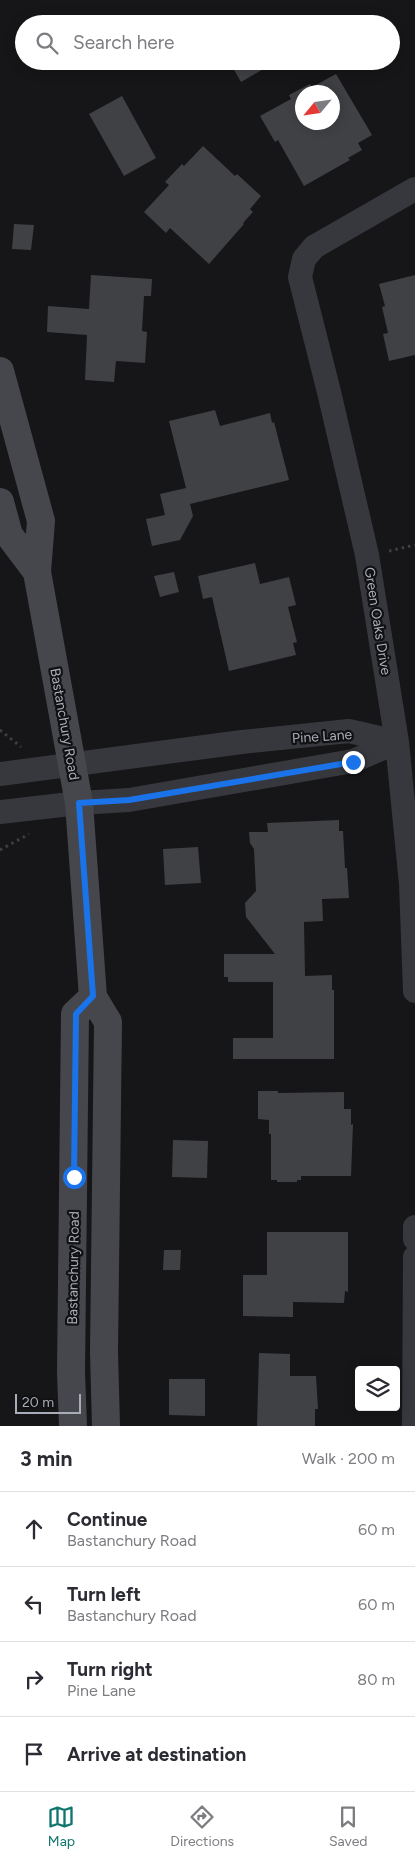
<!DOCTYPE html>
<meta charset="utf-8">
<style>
:root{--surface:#fff;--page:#f7f7f7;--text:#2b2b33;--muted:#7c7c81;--line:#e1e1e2;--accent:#0f766e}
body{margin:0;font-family:Figtree,sans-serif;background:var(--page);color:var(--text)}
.controls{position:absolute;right:15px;bottom:15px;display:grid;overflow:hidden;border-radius:5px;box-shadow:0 2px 12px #0003}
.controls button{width:45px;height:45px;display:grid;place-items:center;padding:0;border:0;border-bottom:1px solid var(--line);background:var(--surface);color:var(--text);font:25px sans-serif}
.compass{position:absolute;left:295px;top:85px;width:45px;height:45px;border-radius:50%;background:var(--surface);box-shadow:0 2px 12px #0003;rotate:241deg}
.scale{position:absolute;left:15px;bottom:12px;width:66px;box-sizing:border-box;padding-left:5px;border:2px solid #a8adb8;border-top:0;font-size:14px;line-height:18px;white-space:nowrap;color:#a8adb8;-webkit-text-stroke:4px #111113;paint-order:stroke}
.stop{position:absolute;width:15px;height:15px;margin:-11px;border:4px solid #1a73e8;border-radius:50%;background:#fff}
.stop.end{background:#1a73e8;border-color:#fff;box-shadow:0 1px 5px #0008}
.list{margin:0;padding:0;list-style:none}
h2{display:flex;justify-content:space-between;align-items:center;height:65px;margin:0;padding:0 20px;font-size:21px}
h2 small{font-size:16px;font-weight:400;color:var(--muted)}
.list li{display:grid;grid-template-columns:32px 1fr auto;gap:15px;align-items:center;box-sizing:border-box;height:75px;padding:0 20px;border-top:1px solid var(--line)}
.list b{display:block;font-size:19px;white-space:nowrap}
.list p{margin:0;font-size:16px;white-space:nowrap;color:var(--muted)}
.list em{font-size:16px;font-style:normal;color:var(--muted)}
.icon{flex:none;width:28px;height:28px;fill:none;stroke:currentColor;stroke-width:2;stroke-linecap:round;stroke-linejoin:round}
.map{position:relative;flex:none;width:415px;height:1426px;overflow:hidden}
.search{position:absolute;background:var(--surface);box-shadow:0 2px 12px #0003;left:15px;right:15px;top:15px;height:55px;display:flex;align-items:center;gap:12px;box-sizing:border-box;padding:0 18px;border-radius:28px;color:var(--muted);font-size:19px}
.sheet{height:365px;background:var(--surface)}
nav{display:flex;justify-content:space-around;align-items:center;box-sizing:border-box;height:70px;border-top:1px solid var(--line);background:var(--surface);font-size:14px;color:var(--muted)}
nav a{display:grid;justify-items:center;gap:2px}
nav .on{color:var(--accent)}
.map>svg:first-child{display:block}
.building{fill:#404145;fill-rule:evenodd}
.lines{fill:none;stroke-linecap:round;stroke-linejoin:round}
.path{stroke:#3d3f44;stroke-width:3;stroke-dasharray:2.5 4;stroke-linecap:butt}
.street{stroke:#37383d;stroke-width:24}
.secondary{stroke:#45474d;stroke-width:28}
.route{stroke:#1a73e8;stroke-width:6}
.labels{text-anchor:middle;stroke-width:4.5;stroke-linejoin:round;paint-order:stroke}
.street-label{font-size:14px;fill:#a8adb8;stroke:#111113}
</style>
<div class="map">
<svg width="415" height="1426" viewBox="0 0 415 1426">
<rect width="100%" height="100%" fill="#161618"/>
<path class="building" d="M 229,61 L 277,61 L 241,82 Z
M 336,74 L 372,135 L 358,143 L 362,150 L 348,158 L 350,160 L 304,186 L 278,140 L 275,142 L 260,116 L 291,99 L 289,95 L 310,84 L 312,87 ZM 302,92 L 332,92 L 332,122 L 302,122 Z
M 122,96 L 156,158 L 124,176 L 89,114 Z
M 203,146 L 235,176 L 237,174 L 261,196 L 250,209 L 253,212 L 243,223 L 244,224 L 209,264 L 170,228 L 166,233 L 144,212 L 169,185 L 165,182 L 182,164 L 184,166 Z
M 14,224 L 34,225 L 31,250 L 12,249 Z
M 91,275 L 152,279 L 151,296 L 144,296 L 142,331 L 147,332 L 145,363 L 116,361 L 114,382 L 85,380 L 87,335 L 47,332 L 48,306 L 89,309 Z
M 415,275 L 415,355 L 389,361 L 383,334 L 388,333 L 382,307 L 385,306 L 379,284 Z
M 215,410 L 220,426 L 270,413 L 272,423 L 274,422 L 289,480 L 190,504 L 193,516 L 180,540 L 152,546 L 146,519 L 165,515 L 160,494 L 186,488 L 169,421 Z
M 255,563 L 260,584 L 289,577 L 296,605 L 288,607 L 297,642 L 293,643 L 296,655 L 229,671 L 212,597 L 203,599 L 198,576 Z
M 174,572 L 179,592 L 160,597 L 154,576 Z
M 339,820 L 339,831 L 343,831 L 345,868 L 347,868 L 349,898 L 322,899 L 323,921 L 304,922 L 305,976 L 332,975 L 332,990 L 334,990 L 334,1059 L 233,1059 L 233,1038 L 273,1038 L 273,982 L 228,982 L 228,977 L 224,977 L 224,954 L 275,954 L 246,917 L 245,903 L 256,891 L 254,849 L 250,843 L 249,832 L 268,832 L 267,823 Z
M 198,847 L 201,883 L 165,885 L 163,849 Z
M 258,1091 L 278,1091 L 278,1093 L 344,1092 L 344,1109 L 351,1109 L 351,1125 L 353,1124 L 351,1176 L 301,1176 L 301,1180 L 297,1180 L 297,1182 L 277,1182 L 277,1180 L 271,1180 L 271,1134 L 269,1134 L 269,1120 L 258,1119 Z
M 173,1140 L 208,1141 L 207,1178 L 172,1177 Z
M 267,1232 L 348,1232 L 348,1292 L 345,1291 L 344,1303 L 293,1302 L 293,1317 L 243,1316 L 243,1275 L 267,1275 Z
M 164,1250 L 181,1250 L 180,1270 L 163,1270 Z
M 259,1353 L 290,1354 L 290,1376 L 316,1376 L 318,1409 L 315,1409 L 315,1426 L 257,1426 Z
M 169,1379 L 205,1379 L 205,1416 L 169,1415 Z"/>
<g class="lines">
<path class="path" d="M 389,551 L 415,545
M 0,730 L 21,747
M 0,850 L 29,834"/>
<path class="street" d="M 415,189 L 314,247 L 304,259 L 300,277 L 329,392 L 367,555 L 397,742 L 411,884 L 415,991
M 0,774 L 242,742 L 349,731 L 397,742
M 0,812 L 79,803 L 129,800 L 353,761 L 397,742
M 415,1227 L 415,1239
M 414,1426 L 415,1257"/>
<path class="secondary" d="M 0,371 L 41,521 L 37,572 L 79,803 L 93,997 L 108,1022 L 104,1352 L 106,1426
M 0,502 L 9,535 L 37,572
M 73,1426 L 71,1372 L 75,1014 L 93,997"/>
</g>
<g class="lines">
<path class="route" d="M 74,1177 L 76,1014 L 93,996 L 79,803 L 129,800 L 353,762"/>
</g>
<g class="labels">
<g class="street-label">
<text transform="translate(378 621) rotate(81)" y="5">Green Oaks Drive</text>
<text transform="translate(65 724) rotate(80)" y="5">Bastanchury Road</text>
<text transform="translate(322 736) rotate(-4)" y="5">Pine Lane</text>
<text transform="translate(73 1268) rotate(-89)" y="5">Bastanchury Road</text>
</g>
</g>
</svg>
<div class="controls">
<button><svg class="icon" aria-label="layers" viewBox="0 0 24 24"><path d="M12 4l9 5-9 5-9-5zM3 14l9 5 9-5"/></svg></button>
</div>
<svg class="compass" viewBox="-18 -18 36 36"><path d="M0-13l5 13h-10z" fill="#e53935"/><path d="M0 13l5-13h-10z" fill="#7c7c81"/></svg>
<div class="scale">20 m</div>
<div class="stop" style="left:74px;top:1177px"></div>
<div class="stop end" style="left:353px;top:762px"></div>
<div class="search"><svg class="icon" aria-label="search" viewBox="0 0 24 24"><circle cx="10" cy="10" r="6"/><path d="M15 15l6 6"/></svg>Search here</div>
</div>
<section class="sheet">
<h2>3 min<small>Walk · 200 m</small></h2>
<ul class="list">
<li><svg class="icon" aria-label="ahead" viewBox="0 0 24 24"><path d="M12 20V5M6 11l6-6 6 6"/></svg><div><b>Continue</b><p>Bastanchury Road</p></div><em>60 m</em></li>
<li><svg class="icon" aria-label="left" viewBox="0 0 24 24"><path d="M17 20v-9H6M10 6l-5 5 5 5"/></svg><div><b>Turn left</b><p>Bastanchury Road</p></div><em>60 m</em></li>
<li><svg class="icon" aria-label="right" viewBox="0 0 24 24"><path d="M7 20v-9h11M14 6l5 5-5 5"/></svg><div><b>Turn right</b><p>Pine Lane</p></div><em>80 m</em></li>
<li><svg class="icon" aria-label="arrive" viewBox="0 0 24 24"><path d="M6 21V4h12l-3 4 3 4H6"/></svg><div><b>Arrive at destination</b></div></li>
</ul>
</section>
<nav>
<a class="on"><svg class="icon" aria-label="map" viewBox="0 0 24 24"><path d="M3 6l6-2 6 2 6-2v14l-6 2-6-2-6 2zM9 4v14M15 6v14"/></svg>Map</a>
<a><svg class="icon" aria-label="directions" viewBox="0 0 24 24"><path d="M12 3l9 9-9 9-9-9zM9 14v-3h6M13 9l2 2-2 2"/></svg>Directions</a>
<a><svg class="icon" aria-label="saved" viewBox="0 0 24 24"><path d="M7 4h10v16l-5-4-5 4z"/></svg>Saved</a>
</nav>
